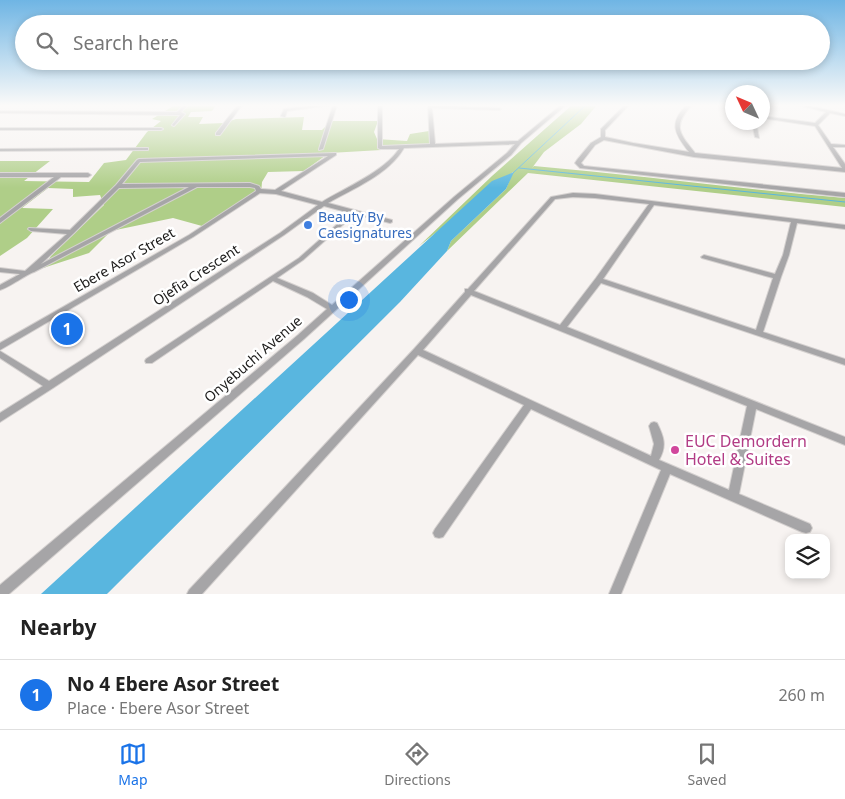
<!DOCTYPE html>
<meta charset="utf-8">
<style>
:root{--surface:#fff;--page:#f2f2f2;--text:#222;--muted:#767676;--line:#e0e0e0;--accent:#1a73e8}
body{margin:0;font-family:"Noto Sans",sans-serif;background:var(--page);color:var(--text)}
.controls{position:absolute;right:15px;bottom:15px;display:grid;overflow:hidden;border-radius:10px;box-shadow:0 2px 8px #0003}
.controls button{width:45px;height:45px;display:grid;place-items:center;padding:0;border:0;border-bottom:1px solid var(--line);background:var(--surface);color:var(--text);font:25px sans-serif}
.compass{position:absolute;left:725px;top:85px;width:45px;height:45px;border-radius:50%;background:var(--surface);box-shadow:0 2px 8px #0003;rotate:314deg}
.you{position:absolute;left:348px;top:299px;width:18px;height:18px;margin:-12px;border:4px solid #fff;border-radius:50%;background:#1a73e8;box-shadow:0 0 0 8px #1a73e833}
.badge{display:grid;place-items:center;width:32px;height:32px;border-radius:50%;background:var(--accent);color:#fff;font-size:16px;font-weight:700}
.pin{position:absolute;translate:-50% -50%;border:2px solid #fff;box-shadow:0 1px 5px #0006}
.list{margin:0;padding:0;list-style:none}
h2{display:flex;justify-content:space-between;align-items:center;height:65px;margin:0;padding:0 20px;font-size:21px}
h2 small{font-size:16px;font-weight:400;color:var(--muted)}
.list li{display:grid;grid-template-columns:32px 1fr auto;gap:15px;align-items:center;box-sizing:border-box;height:70px;padding:0 20px;border-top:1px solid var(--line)}
.list b{display:block;font-size:19px;white-space:nowrap}
.list p{margin:0;font-size:16px;white-space:nowrap;color:var(--muted)}
.list em{font-size:16px;font-style:normal;color:var(--muted)}
.icon{flex:none;width:28px;height:28px;fill:none;stroke:currentColor;stroke-width:2;stroke-linecap:round;stroke-linejoin:round}
.map{position:relative;flex:none;width:845px;height:594px;overflow:hidden}
.search{position:absolute;background:var(--surface);box-shadow:0 2px 8px #0003;left:15px;right:15px;top:15px;height:55px;display:flex;align-items:center;gap:12px;box-sizing:border-box;padding:0 18px;border-radius:28px;color:var(--muted);font-size:19px}
.sheet{height:135px;background:var(--surface)}
nav{display:flex;justify-content:space-around;align-items:center;box-sizing:border-box;height:70px;border-top:1px solid var(--line);background:var(--surface);font-size:14px;color:var(--muted)}
nav a{display:grid;justify-items:center;gap:2px}
nav .on{color:var(--accent)}
.map>svg:first-child{display:block}
.green{fill:#afce88}
.water{fill:#59b6df}
.lines{fill:none;stroke-linecap:round;stroke-linejoin:round}
.stream{stroke:#59b6df;stroke-width:1}
.minor-casing{stroke:#d4d0cf;stroke-width:2}
.minor{fill:#a6a5a7;fill-rule:evenodd}
.shop-dot{fill:#3f7fe0;stroke:#fff;stroke-width:2}
.hotel-dot{fill:#d1479c;stroke:#fff;stroke-width:2}
.labels{text-anchor:middle;stroke-width:5;stroke-linejoin:round;paint-order:stroke}
.shop-label{font-size:14px;fill:#366cbe;stroke:#fff;text-anchor:start}
.street-label{font-size:14px;fill:#1c1b1a;stroke:#fff}
.near-hotel-label{font-size:16px;fill:#b23c85;stroke:#fff;text-anchor:start}
</style>
<div class="map">
<svg width="845" height="594" viewBox="0 0 845 594">
<rect width="100%" height="100%" fill="#f7f3f1"/>
<path class="green" d="M 175,105 L 216,105 L 212,111 L 191,112 L 188,117 L 203,117 L 199,124 L 224,123 L 236,119 L 304,117 L 302,130 L 322,130 L 331,121 L 378,121 L 374,132 L 377,139 L 407,141 L 410,134 L 429,131 L 433,144 L 399,149 L 329,153 L 304,171 L 268,172 L 262,182 L 261,193 L 202,226 L 173,218 L 111,231 L 89,253 L 43,268 L 51,256 L 104,205 L 100,195 L 73,197 L 73,189 L 48,188 L 22,208 L 53,209 L 27,238 L 0,256 L 0,161 L 50,161 L 24,181 L 89,182 L 104,163 L 126,160 L 147,132 L 161,121 L 152,119 Z
M 572,105 L 597,105 L 581,124 L 544,152 L 532,168 L 534,166 C 638,175 741,189 845,198 L 845,207 L 528,173 L 447,251 L 451,241 L 506,189 L 513,172 L 419,246 L 492,176 Z"/>
<path class="water" d="M 514,172 L 506,189 L 451,241 L 447,251 L 400,302 L 107,594 L 41,594 L 492,181 Z"/>
<g class="lines">
<path class="stream" d="M 519,168 L 845,202
M 513,173 L 586,105"/>
<g class="minor-casing">
<path id="minor" d="M 184,105 L 188,105 L 181,112 L 185,114 L 174,126 L 172,125 L 180,115 L 0,113 L 0,111 L 177,112 Z
M 238,105 L 242,105 L 220,135 L 216,135 L 216,133 Z
M 316,105 L 330,105 L 287,111 L 285,117 L 281,116 L 284,109 Z
M 333,105 L 337,105 L 323,149 L 319,150 L 319,149 Z
M 378,105 L 382,105 L 382,146 L 430,144 L 428,105 L 499,108 L 501,109 L 499,110 L 432,108 L 435,144 L 518,141 L 561,105 L 566,105 L 521,143 L 511,155 L 458,199 L 304,339 L 9,594 L 0,594 L 0,585 L 298,335 L 327,309 L 307,297 L 273,281 L 152,363 L 146,363 L 145,361 L 146,359 L 299,258 L 350,213 L 324,206 L 284,235 L 53,388 L 0,422 L 0,413 L 43,386 L 0,358 L 0,351 L 49,381 L 280,233 L 318,205 L 276,194 L 260,193 L 193,237 L 0,350 L 0,343 L 189,235 L 256,191 L 255,188 L 250,187 L 197,187 L 34,272 C 27,274 10,287 0,290 L 0,285 L 20,274 L 0,272 L 0,268 L 25,271 L 67,234 L 31,231 L 28,229 L 29,228 L 70,230 L 116,185 L 137,160 L 139,159 L 336,153 L 336,155 L 281,191 L 322,202 C 345,188 385,171 399,149 L 380,149 L 378,148 ZM 515,144 L 507,153 L 454,197 L 332,305 L 313,293 L 277,278 L 303,260 L 355,214 L 390,223 L 392,222 L 392,220 L 328,203 C 354,188 388,175 404,148 ZM 328,156 L 275,190 L 261,189 L 259,186 L 250,183 L 122,184 L 140,162 ZM 189,187 L 41,264 L 74,233 L 119,188 Z
M 625,105 L 629,105 L 605,130 L 605,137 L 633,143 L 689,152 C 675,134 668,123 687,105 L 692,105 C 672,126 679,133 695,153 L 842,168 L 815,126 L 762,118 L 762,116 L 815,123 L 826,112 L 798,105 L 806,105 L 845,114 L 845,116 L 830,113 L 818,125 L 831,144 L 845,145 L 845,147 L 833,147 L 845,164 L 845,172 L 694,157 L 604,140 L 595,145 L 581,163 L 584,166 L 845,193 L 845,197 L 580,168 L 575,163 L 577,160 L 591,143 L 601,137 L 601,129 Z
M 752,122 L 756,122 L 759,138 L 755,137 Z
M 0,128 L 161,128 L 163,129 L 161,130 L 0,130 Z
M 148,148 L 148,150 L 146,150 L 0,151 L 0,149 Z
M 0,173 L 88,173 L 91,175 L 88,177 L 61,177 L 0,223 L 0,218 L 54,177 L 0,177 Z
M 573,193 L 595,194 L 845,225 L 845,229 L 797,223 L 789,255 L 781,277 L 763,332 L 845,359 L 845,365 L 601,283 L 567,327 L 845,437 L 845,445 L 756,409 L 739,494 L 810,524 L 812,528 L 810,532 L 806,533 L 802,532 L 670,474 L 621,594 L 609,594 L 661,470 L 531,409 L 443,537 L 439,538 L 435,537 L 433,533 L 435,529 L 524,405 L 418,355 L 202,594 L 187,594 L 189,590 L 414,349 L 465,292 L 465,289 L 468,289 L 551,197 ZM 573,197 L 595,198 L 649,204 L 596,278 L 560,325 L 474,291 L 555,199 ZM 654,205 L 791,222 L 783,255 L 775,274 L 704,255 L 701,257 L 702,258 L 773,278 L 756,330 L 603,279 ZM 471,295 L 747,406 L 729,490 L 659,460 C 667,446 664,437 657,423 L 654,422 L 651,423 L 649,426 L 654,444 L 651,456 L 423,350 Z"/>
</g>
<use href="#minor" class="minor"/>
</g>
<linearGradient id="sky" x2="0" y2="1"><stop stop-color="#6fb5e4"/><stop offset="0.56" stop-color="#fbfaf9"/><stop offset="1" stop-color="#fbfaf9" stop-opacity="0"/></linearGradient>
<rect width="845" height="188" fill="url(#sky)"/>
<circle class="shop-dot" cx="308" cy="225" r="5"/>
<circle class="hotel-dot" cx="675" cy="450" r="5"/>
<g class="labels">
<g class="shop-label">
<text x="318" y="222">Beauty By<tspan x="318" dy="16">Caesignatures</tspan></text>
</g>
<g class="street-label">
<text transform="translate(124 260) rotate(-30)" y="5">Ebere Asor Street</text>
<text transform="translate(196 275) rotate(-33)" y="5">Ojefia Crescent</text>
<text transform="translate(253 359) rotate(-41)" y="5">Onyebuchi Avenue</text>
</g>
<g class="near-hotel-label">
<text x="685" y="447">EUC Demordern<tspan x="685" dy="18">Hotel &amp; Suites</tspan></text>
</g>
</g>
</svg>
<div class="controls">
<button><svg class="icon" aria-label="layers" viewBox="0 0 24 24"><path d="M12 4l9 5-9 5-9-5zM3 14l9 5 9-5"/></svg></button>
</div>
<svg class="compass" viewBox="-18 -18 36 36"><path d="M0-13l5 13h-10z" fill="#e53935"/><path d="M0 13l5-13h-10z" fill="#767676"/></svg>
<div class="you"></div>
<div class="pin badge" style="left:67px;top:329px">1</div>
<div class="search"><svg class="icon" aria-label="search" viewBox="0 0 24 24"><circle cx="10" cy="10" r="6"/><path d="M15 15l6 6"/></svg>Search here</div>
</div>
<section class="sheet">
<h2>Nearby<small></small></h2>
<ul class="list">
<li><span class="badge">1</span><div><b>No 4 Ebere Asor Street</b><p>Place · Ebere Asor Street</p></div><em>260 m</em></li>
</ul>
</section>
<nav>
<a class="on"><svg class="icon" aria-label="map" viewBox="0 0 24 24"><path d="M3 6l6-2 6 2 6-2v14l-6 2-6-2-6 2zM9 4v14M15 6v14"/></svg>Map</a>
<a><svg class="icon" aria-label="directions" viewBox="0 0 24 24"><path d="M12 3l9 9-9 9-9-9zM9 14v-3h6M13 9l2 2-2 2"/></svg>Directions</a>
<a><svg class="icon" aria-label="saved" viewBox="0 0 24 24"><path d="M7 4h10v16l-5-4-5 4z"/></svg>Saved</a>
</nav>
